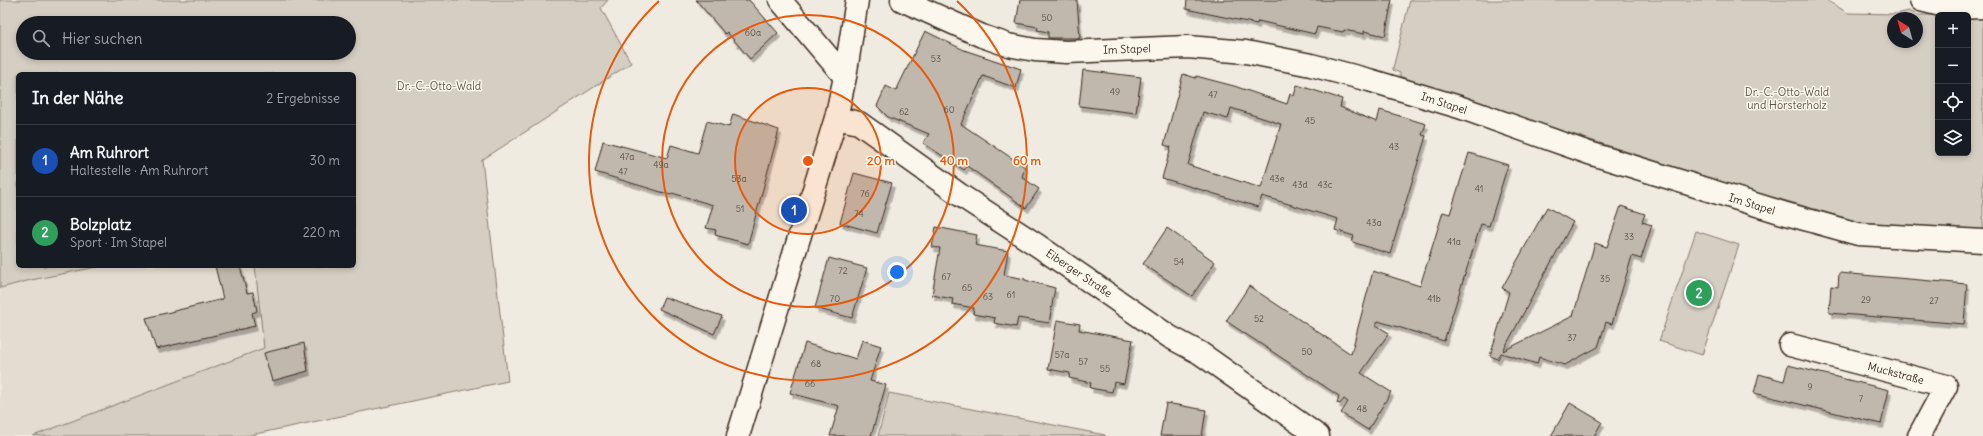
<!DOCTYPE html>
<html lang="de">
<meta charset="utf-8">
<style>
:root{--surface:#171b24;--page:#20242c;--text:#f1f3f6;--muted:#9ea1a6;--line:#363941;--accent:#7c3aed}
body{margin:0;font-family:Delius,sans-serif;background:var(--page);color:var(--text)}
.controls{position:absolute;right:12px;top:12px;display:grid;overflow:hidden;border-radius:6px;box-shadow:0 2px 6px #0003}
.controls button{width:36px;height:36px;display:grid;place-items:center;padding:0;border:0;border-bottom:1px solid var(--line);background:var(--surface);color:var(--text);font:20px sans-serif}
.compass{position:absolute;left:1887px;top:12px;width:36px;height:36px;border-radius:50%;background:var(--surface);box-shadow:0 2px 6px #0003;rotate:323deg}
.you{position:absolute;left:897px;top:272px;width:14px;height:14px;margin:-10px;border:3px solid #fff;border-radius:50%;background:#1a73e8;box-shadow:0 0 0 6px #1a73e833}
.badge{display:grid;place-items:center;width:26px;height:26px;border-radius:50%;background:var(--accent);color:#fff;font-size:13px;font-weight:700}
.pin{position:absolute;translate:-50% -50%;border:2px solid #fff;box-shadow:0 1px 4px #0006}
.list{margin:0;padding:0;list-style:none}
h2{display:flex;justify-content:space-between;align-items:center;height:52px;margin:0;padding:0 16px;font-size:17px}
h2 small{font-size:13px;font-weight:400;color:var(--muted)}
.list li{display:grid;grid-template-columns:26px 1fr auto;gap:12px;align-items:center;box-sizing:border-box;height:72px;padding:0 16px;border-top:1px solid var(--line)}
.list b{display:block;font-size:15px;white-space:nowrap}
.list p{margin:0;font-size:13px;white-space:nowrap;color:var(--muted)}
.list em{font-size:13px;font-style:normal;color:var(--muted)}
.icon{flex:none;width:22px;height:22px;fill:none;stroke:currentColor;stroke-width:2;stroke-linecap:round;stroke-linejoin:round}
.map{position:relative;flex:none;width:1983px;height:436px;overflow:hidden}
.search{position:absolute;background:var(--surface);box-shadow:0 2px 6px #0003;left:16px;top:16px;width:340px;height:44px;display:flex;align-items:center;gap:10px;box-sizing:border-box;padding:0 14px;border-radius:22px;color:var(--muted);font-size:15px}
.panel{position:absolute;background:var(--surface);box-shadow:0 2px 6px #0003;left:16px;top:72px;width:340px;height:196px;border-radius:6px}
.map>svg:first-child{display:block}
.built{fill:#e2dcd1}
.green{fill:#d5cec3;stroke:#887c70;fill-rule:evenodd}
.building{fill:#c0b8ad;stroke:#3b2a1e;fill-rule:evenodd;filter:url(#shadow)}
.lines{fill:none;stroke-linecap:round;stroke-linejoin:round}
.minor-casing{stroke:#3b2a1e;stroke-width:25}
.minor{stroke:#fbf7ec;stroke-width:22}
.ring{fill:none;stroke:#e8590c;stroke-width:2}
.labels{text-anchor:middle;stroke-width:3;stroke-linejoin:round;paint-order:stroke}
.number-label{font-size:9px;fill:#5c4e42}
.street-label{font-size:11px;fill:#3b2a1e;stroke:#fbf7ec}
.park-label{font-size:11px;fill:#625347;stroke:#fbf7ec}
.centre{fill:#e8590c;stroke:#fbf7ec;stroke-width:2}
.ring-label{font-size:12px;text-anchor:middle;font-weight:bold;fill:#e8590c;stroke:#fbf7ec;stroke-width:3;stroke-linejoin:round;paint-order:stroke}
</style>
<div class="map">
<svg width="1983" height="436" viewBox="0 0 1983 436">
<defs>
<filter id="shadow"><feDropShadow dx="2.5" dy="4.5" stdDeviation="0" flood-color="#0004"/></filter>
</defs>
<rect width="100%" height="100%" fill="#f0ebe0"/>
<filter id="ink" filterUnits="userSpaceOnUse"><feTurbulence type="fractalNoise" baseFrequency=".025" numOctaves="2"/><feDisplacementMap in="SourceGraphic" scale="8" xChannelSelector="R" yChannelSelector="G"/><feConvolveMatrix kernelMatrix="1 2 1 2 8 2 1 2 1" color-interpolation-filters="sRGB"/></filter>
<g filter="url(#ink)">
<path class="built" d="M 84,266 L 255,266 L 265,348 L 33,436 L 0,436 L 0,288 Z"/>
<path class="green" d="M 0,0 L 608,0 L 601,8 L 631,63 L 482,160 L 508,381 L 246,436 L 33,436 L 264,348 L 255,266 L 354,266 L 354,74 L 18,74 L 18,266 L 102,266 L 31,280 L 0,288 ZM 23,23 L 349,23 L 349,53 L 23,53 Z
M 1410,0 L 1826,0 L 1848,13 L 1896,14 L 1909,11 L 1917,15 L 1938,15 L 1938,153 L 1968,153 L 1968,15 L 1983,1 L 1983,231 L 1859,222 L 1731,185 L 1400,79 L 1400,73 L 1393,70 L 1393,68 ZM 1893,18 L 1917,18 L 1917,42 L 1893,42 Z
M 1696,231 L 1739,245 L 1702,355 L 1659,341 Z
M 889,393 L 1105,435 L 1105,436 L 878,436 Z"/>
<path class="building" d="M 696,0 L 749,0 L 778,33 L 750,59 L 727,32 L 725,34 Z
M 1020,0 L 1077,0 L 1080,38 L 1048,38 L 1048,32 L 1037,30 L 1038,27 L 1016,23 Z
M 1187,0 L 1392,0 L 1385,36 L 1364,31 L 1364,34 L 1344,30 L 1343,32 L 1317,27 L 1315,34 L 1258,21 L 1257,24 L 1186,9 Z
M 925,31 L 964,50 L 1021,69 L 1016,88 L 983,76 L 961,124 L 1025,167 L 1022,177 L 1039,189 L 1026,208 L 967,166 L 964,170 L 923,143 L 929,134 L 888,117 L 877,106 L 886,86 L 896,91 Z
M 1083,70 L 1141,77 L 1136,113 L 1079,106 Z
M 1183,74 L 1196,78 L 1196,76 L 1234,86 L 1287,104 L 1290,94 L 1294,96 L 1297,85 L 1342,99 L 1340,107 L 1377,122 L 1380,110 L 1426,124 L 1422,135 L 1426,136 L 1390,254 L 1352,242 L 1354,236 L 1335,230 L 1338,219 L 1262,196 L 1258,207 L 1162,178 L 1171,147 L 1164,145 ZM 1231,108 L 1281,124 L 1261,188 L 1188,165 L 1203,112 L 1228,119 Z
M 733,114 L 779,130 L 748,244 L 715,235 L 716,230 L 706,228 L 713,205 L 672,193 L 671,195 L 595,172 L 603,141 L 667,158 L 671,145 L 698,153 L 707,121 L 729,127 Z
M 1469,153 L 1508,165 L 1489,226 L 1481,224 L 1444,341 L 1378,321 L 1376,325 L 1389,333 L 1361,373 L 1391,392 L 1368,430 L 1341,413 L 1348,402 L 1344,399 L 1340,404 L 1337,403 L 1339,396 L 1226,321 L 1249,286 L 1351,354 L 1373,271 L 1420,286 L 1443,212 L 1450,214 Z
M 854,173 L 892,183 L 877,233 L 840,223 Z
M 1621,206 L 1645,214 L 1642,222 L 1652,225 L 1641,259 L 1632,256 L 1612,324 L 1606,322 L 1598,347 L 1565,365 L 1539,357 L 1537,364 L 1501,353 L 1498,359 L 1490,356 L 1509,292 L 1502,288 L 1547,207 L 1573,222 L 1503,351 L 1573,316 L 1595,243 L 1607,247 Z
M 936,227 L 977,235 L 975,245 L 1008,251 L 1004,275 L 1025,279 L 1025,280 L 1055,288 L 1049,323 L 1018,318 L 1016,327 L 994,323 L 995,318 L 973,314 L 974,308 L 952,304 L 953,299 L 932,295 L 940,248 L 932,247 Z
M 1167,228 L 1215,262 L 1192,296 L 1143,264 Z
M 829,258 L 867,268 L 852,318 L 815,308 Z
M 215,266 L 240,266 L 247,293 L 253,292 L 257,311 L 252,313 L 255,326 L 156,349 L 146,318 L 223,299 Z
M 1839,273 L 1967,284 L 1964,324 L 1829,313 L 1831,286 L 1838,287 Z
M 664,297 L 722,316 L 714,334 L 659,309 Z
M 1057,320 L 1080,324 L 1079,330 L 1133,340 L 1124,384 L 1114,382 L 1112,392 L 1090,388 L 1091,383 L 1069,378 L 1070,373 L 1048,369 Z
M 862,340 L 881,346 L 870,381 L 886,385 L 871,436 L 830,436 L 839,406 L 790,393 L 805,343 L 856,359 Z
M 304,343 L 308,371 L 272,381 L 264,353 Z
M 1788,365 L 1889,390 L 1881,424 L 1754,393 L 1759,374 L 1784,381 Z
M 1166,403 L 1206,410 L 1202,436 L 1160,436 Z
M 1570,403 L 1602,422 L 1594,436 L 1551,436 Z"/>
<g class="lines">
<g class="minor-casing">
<path id="minor" d="M 780,0 L 845,77
M 902,0 L 982,36 L 1008,45 L 1035,50 L 1066,52 L 1188,47 L 1246,52 L 1311,65 L 1369,80 L 1459,107 L 1589,153 L 1783,213 L 1858,234 L 1983,241
M 1921,0 L 1953,8 L 1983,7
M 836,118 L 859,123 L 960,195 L 1037,245 L 1170,337 L 1200,353 L 1318,436
M 1790,345 L 1946,386 L 1919,436
M 738,436 L 836,118 L 845,77 L 857,0"/>
</g>
<use href="#minor" class="minor"/>
</g>
</g>
<circle cx="808" cy="161" r="73" fill="#e8590c" fill-opacity=".12"/>
<g class="ring">
<circle cx="808" cy="161" r="73"/>
<circle cx="808" cy="161" r="146"/>
<path d="M957 1A219 219 0 1 1 659 1"/>
</g>
<g class="labels">
<g class="number-label">
<text x="1047" y="21">50</text>
<text x="753" y="36">60a</text>
<text x="936" y="62">53</text>
<text x="1115" y="95">49</text>
<text x="1213" y="98">47</text>
<text x="949" y="113">60</text>
<text x="904" y="115">62</text>
<text x="1310" y="124">45</text>
<text x="1394" y="150">43</text>
<text x="627" y="160">47a</text>
<text x="661" y="168">49a</text>
<text x="623" y="175">47</text>
<text x="739" y="182">53a</text>
<text x="1277" y="182">43e</text>
<text x="1300" y="188">43d</text>
<text x="1325" y="188">43c</text>
<text x="1479" y="192">41</text>
<text x="865" y="197">76</text>
<text x="740" y="212">51</text>
<text x="859" y="217">74</text>
<text x="1374" y="226">43a</text>
<text x="1629" y="240">33</text>
<text x="1454" y="245">41a</text>
<text x="1179" y="265">54</text>
<text x="843" y="274">72</text>
<text x="946" y="280">67</text>
<text x="1605" y="282">35</text>
<text x="967" y="291">65</text>
<text x="1011" y="298">61</text>
<text x="988" y="300">63</text>
<text x="835" y="302">70</text>
<text x="1434" y="302">41b</text>
<text x="1866" y="303">29</text>
<text x="1934" y="304">27</text>
<text x="1259" y="322">52</text>
<text x="1572" y="341">37</text>
<text x="1307" y="355">50</text>
<text x="1062" y="358">57a</text>
<text x="1083" y="365">57</text>
<text x="816" y="367">68</text>
<text x="1105" y="372">55</text>
<text x="810" y="387">66</text>
<text x="1810" y="390">9</text>
<text x="1861" y="402">7</text>
<text x="1362" y="412">48</text>
</g>
<g class="street-label">
<text transform="translate(1127 49) rotate(-2)" y="4">Im Stapel</text>
<text transform="translate(1444 103) rotate(18)" y="4">Im Stapel</text>
<text transform="translate(1752 204) rotate(17)" y="4">Im Stapel</text>
<text transform="translate(1079 273) rotate(34)" y="4">Eiberger Straße</text>
<text transform="translate(1896 373) rotate(15)" y="4">Muckstraße</text>
</g>
<g class="park-label">
<text x="439" y="90">Dr.-C.-Otto-Wald</text>
<text x="1787" y="96">Dr.-C.-Otto-Wald<tspan x="1787" dy="13">und Hörsterholz</tspan></text>
</g>
</g>
<circle cx="808" cy="161" r="6" class="centre"/>
<g class="ring-label">
<text x="881" y="165">20 m</text>
<text x="954" y="165">40 m</text>
<text x="1027" y="165">60 m</text>
</g>
</svg>
<div class="controls">
<button>+</button>
<button>−</button>
<button><svg class="icon" aria-label="locate" viewBox="0 0 24 24"><circle cx="12" cy="12" r="6"/><path d="M12 2v4M12 18v4M2 12h4M18 12h4"/></svg></button>
<button><svg class="icon" aria-label="layers" viewBox="0 0 24 24"><path d="M12 4l9 5-9 5-9-5zM3 14l9 5 9-5"/></svg></button>
</div>
<svg class="compass" viewBox="-18 -18 36 36"><path d="M0-13l5 13h-10z" fill="#e53935"/><path d="M0 13l5-13h-10z" fill="#9ea1a6"/></svg>
<div class="you"></div>
<div class="pin badge" style="left:794px;top:210px;background:#1a4fb4">1</div>
<div class="pin badge" style="left:1699px;top:293px;background:#2e9e5b">2</div>
<div class="search"><svg class="icon" aria-label="search" viewBox="0 0 24 24"><circle cx="10" cy="10" r="6"/><path d="M15 15l6 6"/></svg>Hier suchen</div>
<section class="panel">
<h2>In der Nähe<small>2 Ergebnisse</small></h2>
<ul class="list">
<li><span class="badge" style="background:#1a4fb4">1</span><div><b>Am Ruhrort</b><p>Haltestelle · Am Ruhrort</p></div><em>30 m</em></li>
<li><span class="badge" style="background:#2e9e5b">2</span><div><b>Bolzplatz</b><p>Sport · Im Stapel</p></div><em>220 m</em></li>
</ul>
</section>
</div>
